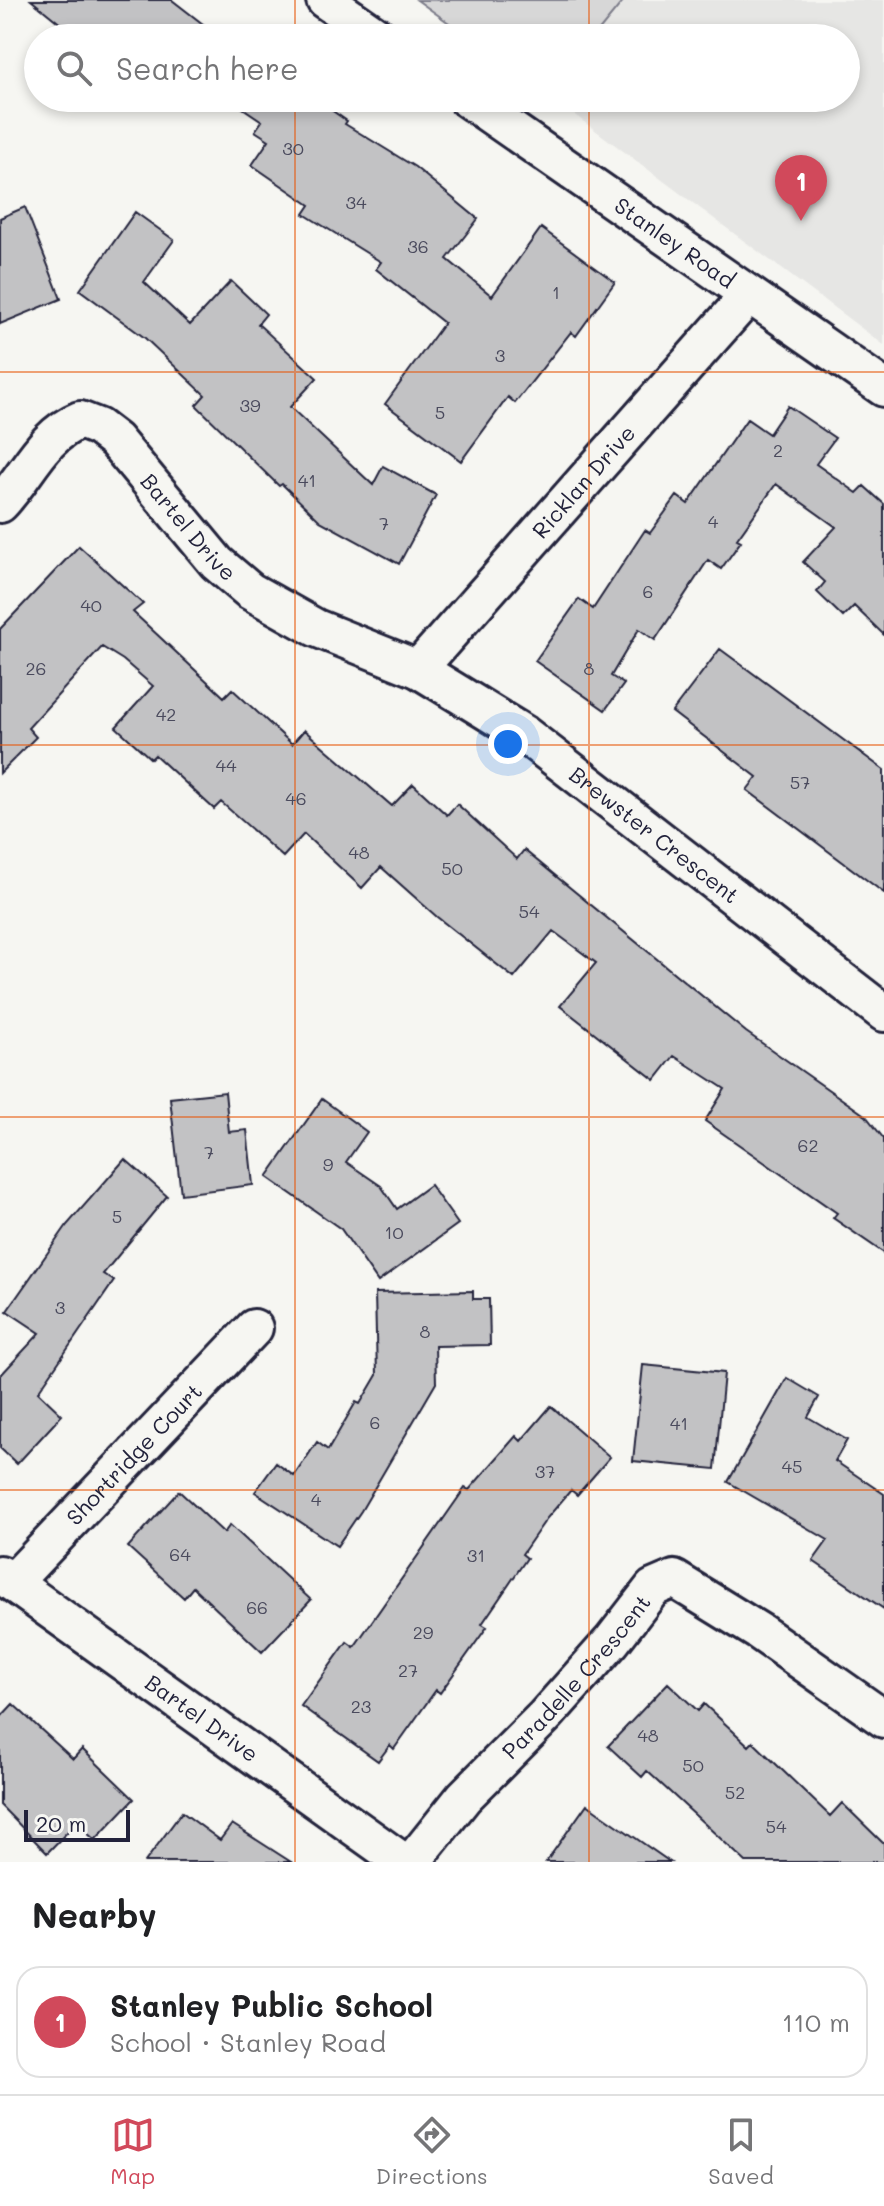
<!DOCTYPE html>
<meta charset="utf-8">
<style>
:root{--surface:#fff;--page:#f2f2f2;--text:#202124;--muted:#757577;--line:#e0e0e0;--accent:#d1495b}
body{margin:0;font-family:Mali,sans-serif;background:var(--page);color:var(--text)}
.scale{position:absolute;left:24px;bottom:20px;width:106px;box-sizing:border-box;padding-left:8px;border:4px solid #22223b;border-top:0;font-size:22px;line-height:28px;white-space:nowrap;color:#22223b;-webkit-text-stroke:6px #f6f6f2;paint-order:stroke}
.you{position:absolute;left:508px;top:744px;width:28px;height:28px;margin:-20px;border:6px solid #fff;border-radius:50%;background:#1a73e8;box-shadow:0 0 0 12px #1a73e833}
.badge{display:grid;place-items:center;width:52px;height:52px;border-radius:50%;background:var(--accent);color:#fff;font-size:26px;font-weight:700}
.pin{position:absolute;translate:-50% -66px;filter:drop-shadow(0 2px 4px #0008)}
.pin::after{content:'';position:absolute;top:42px;width:28px;height:24px;background:inherit;clip-path:polygon(0 0,100% 0,50% 100%)}
.list{margin:0;padding:0;list-style:none}
h2{display:flex;justify-content:space-between;align-items:center;height:104px;margin:0;padding:0 32px;font-size:34px}
h2 small{font-size:26px;font-weight:400;color:var(--muted)}
.list li{display:grid;grid-template-columns:52px 1fr auto;gap:24px;align-items:center;box-sizing:border-box;height:112px;margin:0 16px 16px;padding:0 16px;border:2px solid var(--line);border-radius:24px}
.list b{display:block;font-size:30px;white-space:nowrap}
.list p{margin:0;font-size:26px;white-space:nowrap;color:var(--muted)}
.list em{font-size:26px;font-style:normal;color:var(--muted)}
.icon{flex:none;width:44px;height:44px;fill:none;stroke:currentColor;stroke-width:2;stroke-linecap:round;stroke-linejoin:round}
.map{position:relative;flex:none;width:884px;height:1862px;overflow:hidden}
.search{position:absolute;background:var(--surface);box-shadow:0 4px 12px #0003;left:24px;right:24px;top:24px;height:88px;display:flex;align-items:center;gap:20px;box-sizing:border-box;padding:0 28px;border-radius:44px;color:var(--muted);font-size:30px}
.sheet{height:232px;background:var(--surface)}
nav{display:flex;justify-content:space-around;align-items:center;box-sizing:border-box;height:112px;border-top:2px solid var(--line);background:var(--surface);font-size:22px;color:var(--muted)}
nav a{display:grid;justify-items:center;gap:4px}
nav .on{color:var(--accent)}
.map>svg:first-child{display:block}
.built{fill:#e6e6e4}
.green{fill:#d7d7d7;stroke:#7c7c89;stroke-width:2}
.building{fill:#c2c2c4;stroke:#22223b;stroke-width:2}
.lines{fill:none;stroke-linecap:round;stroke-linejoin:round}
.street-casing{stroke:#22223b;stroke-width:42}
.street{stroke:#f6f6f2;stroke-width:36}
.grid{fill:none;stroke:#e8590c;stroke-width:2;stroke-opacity:0.55}
.labels{text-anchor:middle;stroke-width:8;stroke-linejoin:round;paint-order:stroke}
.number-label{font-size:18px;fill:#4a4a5d}
.street-label{font-size:22px;fill:#22223b;stroke:#f6f6f2}
</style>
<div class="map">
<svg width="884" height="1862" viewBox="0 0 884 1862">
<rect width="100%" height="100%" fill="#f6f6f2"/>
<filter id="ink" filterUnits="userSpaceOnUse"><feTurbulence type="fractalNoise" baseFrequency=".0125" numOctaves="2"/><feDisplacementMap in="SourceGraphic" scale="16" xChannelSelector="R" yChannelSelector="G"/><feConvolveMatrix kernelMatrix="1 2 1 2 8 2 1 2 1" color-interpolation-filters="sRGB"/></filter>
<g filter="url(#ink)">
<path class="built" d="M 624,0 L 884,0 L 884,345 L 552,98 L 846,98 L 846,38 L 593,38 Z"/>
<path class="green" d="M 417,0 L 624,0 L 593,38 L 470,38 Z"/>
<path class="building" d="M 31,0 L 172,0 L 221,38 L 78,38 Z
M 228,98 L 314,98 L 347,121 L 345,124 L 415,167 L 478,219 L 447,259 L 492,296 L 541,228 L 615,282 L 576,336 L 571,332 L 515,403 L 508,397 L 461,461 L 385,404 L 444,323 L 376,269 L 381,262 L 304,214 L 310,205 L 252,165 L 269,140 L 255,131 L 262,121 Z
M 25,207 L 61,299 L 0,324 L 0,218 Z
M 135,212 L 174,240 L 144,282 L 190,325 L 231,281 L 266,314 L 258,324 L 317,378 L 290,407 L 373,485 L 383,466 L 436,495 L 399,564 L 320,521 L 282,484 L 279,486 L 196,405 L 205,395 L 145,338 L 80,290 Z
M 788,406 L 835,438 L 816,464 L 857,493 L 864,486 L 884,504 L 884,635 L 854,606 L 843,617 L 817,592 L 825,582 L 803,562 L 836,527 L 776,484 L 737,539 L 741,541 L 721,569 L 708,560 L 655,640 L 639,629 L 611,676 L 624,684 L 605,710 L 535,661 L 579,599 L 593,609 L 645,530 L 650,533 L 677,496 L 688,504 L 747,419 L 769,434 Z
M 79,546 L 143,604 L 133,612 L 224,697 L 232,689 L 292,744 L 304,730 L 392,806 L 413,784 L 447,815 L 457,804 L 517,859 L 524,850 L 746,1032 L 866,1116 L 884,1139 L 884,1253 L 833,1218 L 837,1213 L 705,1121 L 725,1089 L 674,1056 L 655,1080 L 560,1006 L 596,963 L 553,931 L 514,978 L 437,917 L 381,867 L 362,888 L 304,834 L 283,857 L 221,802 L 214,809 L 155,755 L 151,759 L 116,727 L 153,686 L 123,660 L 102,647 L 28,728 L 36,737 L 0,773 L 0,629 Z
M 720,649 L 884,770 L 884,893 L 747,790 L 757,777 L 672,712 Z
M 225,1092 L 229,1132 L 247,1130 L 253,1185 L 181,1194 L 170,1098 Z
M 322,1099 L 367,1132 L 346,1162 L 381,1186 L 397,1209 L 430,1185 L 458,1224 L 378,1282 L 341,1229 L 267,1177 Z
M 125,1159 L 167,1196 L 103,1274 L 114,1281 L 38,1392 L 62,1415 L 17,1464 L 0,1448 L 0,1376 L 40,1333 L 7,1311 L 67,1225 Z
M 473,1291 L 473,1299 L 489,1299 L 490,1345 L 435,1346 L 436,1383 L 361,1511 L 337,1546 L 255,1492 L 276,1463 L 294,1476 L 317,1442 L 328,1450 L 356,1402 L 360,1404 L 377,1375 L 375,1293 Z
M 643,1365 L 724,1373 L 715,1469 L 633,1461 Z
M 787,1378 L 819,1397 L 808,1417 L 847,1440 L 835,1461 L 884,1494 L 884,1609 L 813,1561 L 828,1540 L 728,1482 Z
M 551,1406 L 610,1457 L 577,1495 L 571,1490 L 547,1518 L 522,1554 L 527,1558 L 482,1624 L 487,1627 L 440,1693 L 436,1690 L 394,1749 L 390,1745 L 378,1761 L 301,1706 L 347,1642 L 354,1647 L 465,1488 L 469,1490 L 516,1436 L 521,1441 Z
M 179,1491 L 224,1533 L 230,1525 L 311,1600 L 262,1652 L 193,1587 L 184,1598 L 128,1547 Z
M 668,1683 L 698,1711 L 704,1704 L 749,1746 L 753,1742 L 830,1816 L 842,1803 L 884,1844 L 884,1862 L 746,1862 L 647,1771 L 642,1777 L 608,1746 Z
M 13,1704 L 73,1759 L 82,1749 L 134,1799 L 95,1840 L 76,1823 L 47,1853 L 0,1805 L 0,1718 Z
M 587,1804 L 601,1814 L 670,1862 L 546,1862 Z
M 182,1812 L 220,1840 L 232,1824 L 291,1862 L 145,1862 Z"/>
<g class="lines">
<g class="street-casing">
<g id="street">
<path d="M 325,0 L 380,38"/>
<path id="s1" d="M 466,98 L 884,388"/>
<path id="s2" d="M 0,504 C 28,475 41,436 80,420 L 98,427 L 115,440 L 217,563 L 250,591 L 316,628 L 418,669 L 524,734 L 884,1013"/>
<path id="s3" d="M 418,669 L 749,295"/>
<path id="s4" d="M 0,1574 L 403,1862"/>
<path id="s5" d="M 13,1582 L 254,1328"/>
<path id="s6" d="M 412,1862 L 464,1797 L 545,1716 L 612,1641 L 653,1588 L 674,1579 L 760,1632 L 884,1719"/>
</g>
</g>
<use href="#street" class="street"/>
</g>
</g>
<path class="grid" d="M 295,0 L 295,38M 589,0 L 589,38M 295,98 L 295,1862M 589,98 L 589,1862M 0,372 L 884,372M 0,745 L 884,745M 0,1117 L 884,1117M 0,1490 L 884,1490"/>
<g class="labels">
<g class="number-label">
<text x="293" y="155">30</text>
<text x="356" y="209">34</text>
<text x="418" y="253">36</text>
<text x="556" y="299">1</text>
<text x="500" y="362">3</text>
<text x="250" y="412">39</text>
<text x="440" y="419">5</text>
<text x="778" y="457">2</text>
<text x="307" y="487">41</text>
<text x="713" y="528">4</text>
<text x="384" y="530">7</text>
<text x="648" y="598">6</text>
<text x="91" y="612">40</text>
<text x="36" y="675">26</text>
<text x="589" y="675">8</text>
<text x="166" y="721">42</text>
<text x="226" y="772">44</text>
<text x="800" y="789">57</text>
<text x="296" y="805">46</text>
<text x="359" y="859">48</text>
<text x="452" y="875">50</text>
<text x="529" y="918">54</text>
<text x="808" y="1152">62</text>
<text x="209" y="1159">7</text>
<text x="328" y="1171">9</text>
<text x="117" y="1223">5</text>
<text x="394" y="1239">10</text>
<text x="60" y="1314">3</text>
<text x="425" y="1338">8</text>
<text x="375" y="1429">6</text>
<text x="679" y="1430">41</text>
<text x="792" y="1473">45</text>
<text x="545" y="1478">37</text>
<text x="316" y="1506">4</text>
<text x="180" y="1561">64</text>
<text x="476" y="1562">31</text>
<text x="257" y="1614">66</text>
<text x="423" y="1639">29</text>
<text x="408" y="1677">27</text>
<text x="361" y="1713">23</text>
<text x="648" y="1742">48</text>
<text x="693" y="1772">50</text>
<text x="735" y="1799">52</text>
<text x="776" y="1833">54</text>
</g>
<g class="street-label">
<text dy="8" stroke="none"><textPath href="#s1" startOffset="254">Stanley Road</textPath></text>
<text dy="8" stroke="none"><textPath href="#s3" startOffset="250">Ricklan Drive</textPath></text>
<text dy="8" stroke="none"><textPath href="#s2" startOffset="272">Bartel Drive</textPath></text>
<text dy="8" stroke="none"><textPath href="#s2" startOffset="836">Brewster Crescent</textPath></text>
<text dy="8" stroke="none"><textPath href="#s5" startOffset="176">Shortridge Court</textPath></text>
<text dy="8" stroke="none"><textPath href="#s6" startOffset="248">Paradelle Crescent</textPath></text>
<text dy="8" stroke="none"><textPath href="#s4" startOffset="248">Bartel Drive</textPath></text>
</g>
</g>
</svg>
<div class="scale">20 m</div>
<div class="you"></div>
<div class="pin badge" style="left:801px;top:221px">1</div>
<div class="search"><svg class="icon" aria-label="search" viewBox="0 0 24 24"><circle cx="10" cy="10" r="6"/><path d="M15 15l6 6"/></svg>Search here</div>
</div>
<section class="sheet">
<h2>Nearby<small></small></h2>
<ul class="list">
<li><span class="badge">1</span><div><b>Stanley Public School</b><p>School · Stanley Road</p></div><em>110 m</em></li>
</ul>
</section>
<nav>
<a class="on"><svg class="icon" aria-label="map" viewBox="0 0 24 24"><path d="M3 6l6-2 6 2 6-2v14l-6 2-6-2-6 2zM9 4v14M15 6v14"/></svg>Map</a>
<a><svg class="icon" aria-label="directions" viewBox="0 0 24 24"><path d="M12 3l9 9-9 9-9-9zM9 14v-3h6M13 9l2 2-2 2"/></svg>Directions</a>
<a><svg class="icon" aria-label="saved" viewBox="0 0 24 24"><path d="M7 4h10v16l-5-4-5 4z"/></svg>Saved</a>
</nav>
